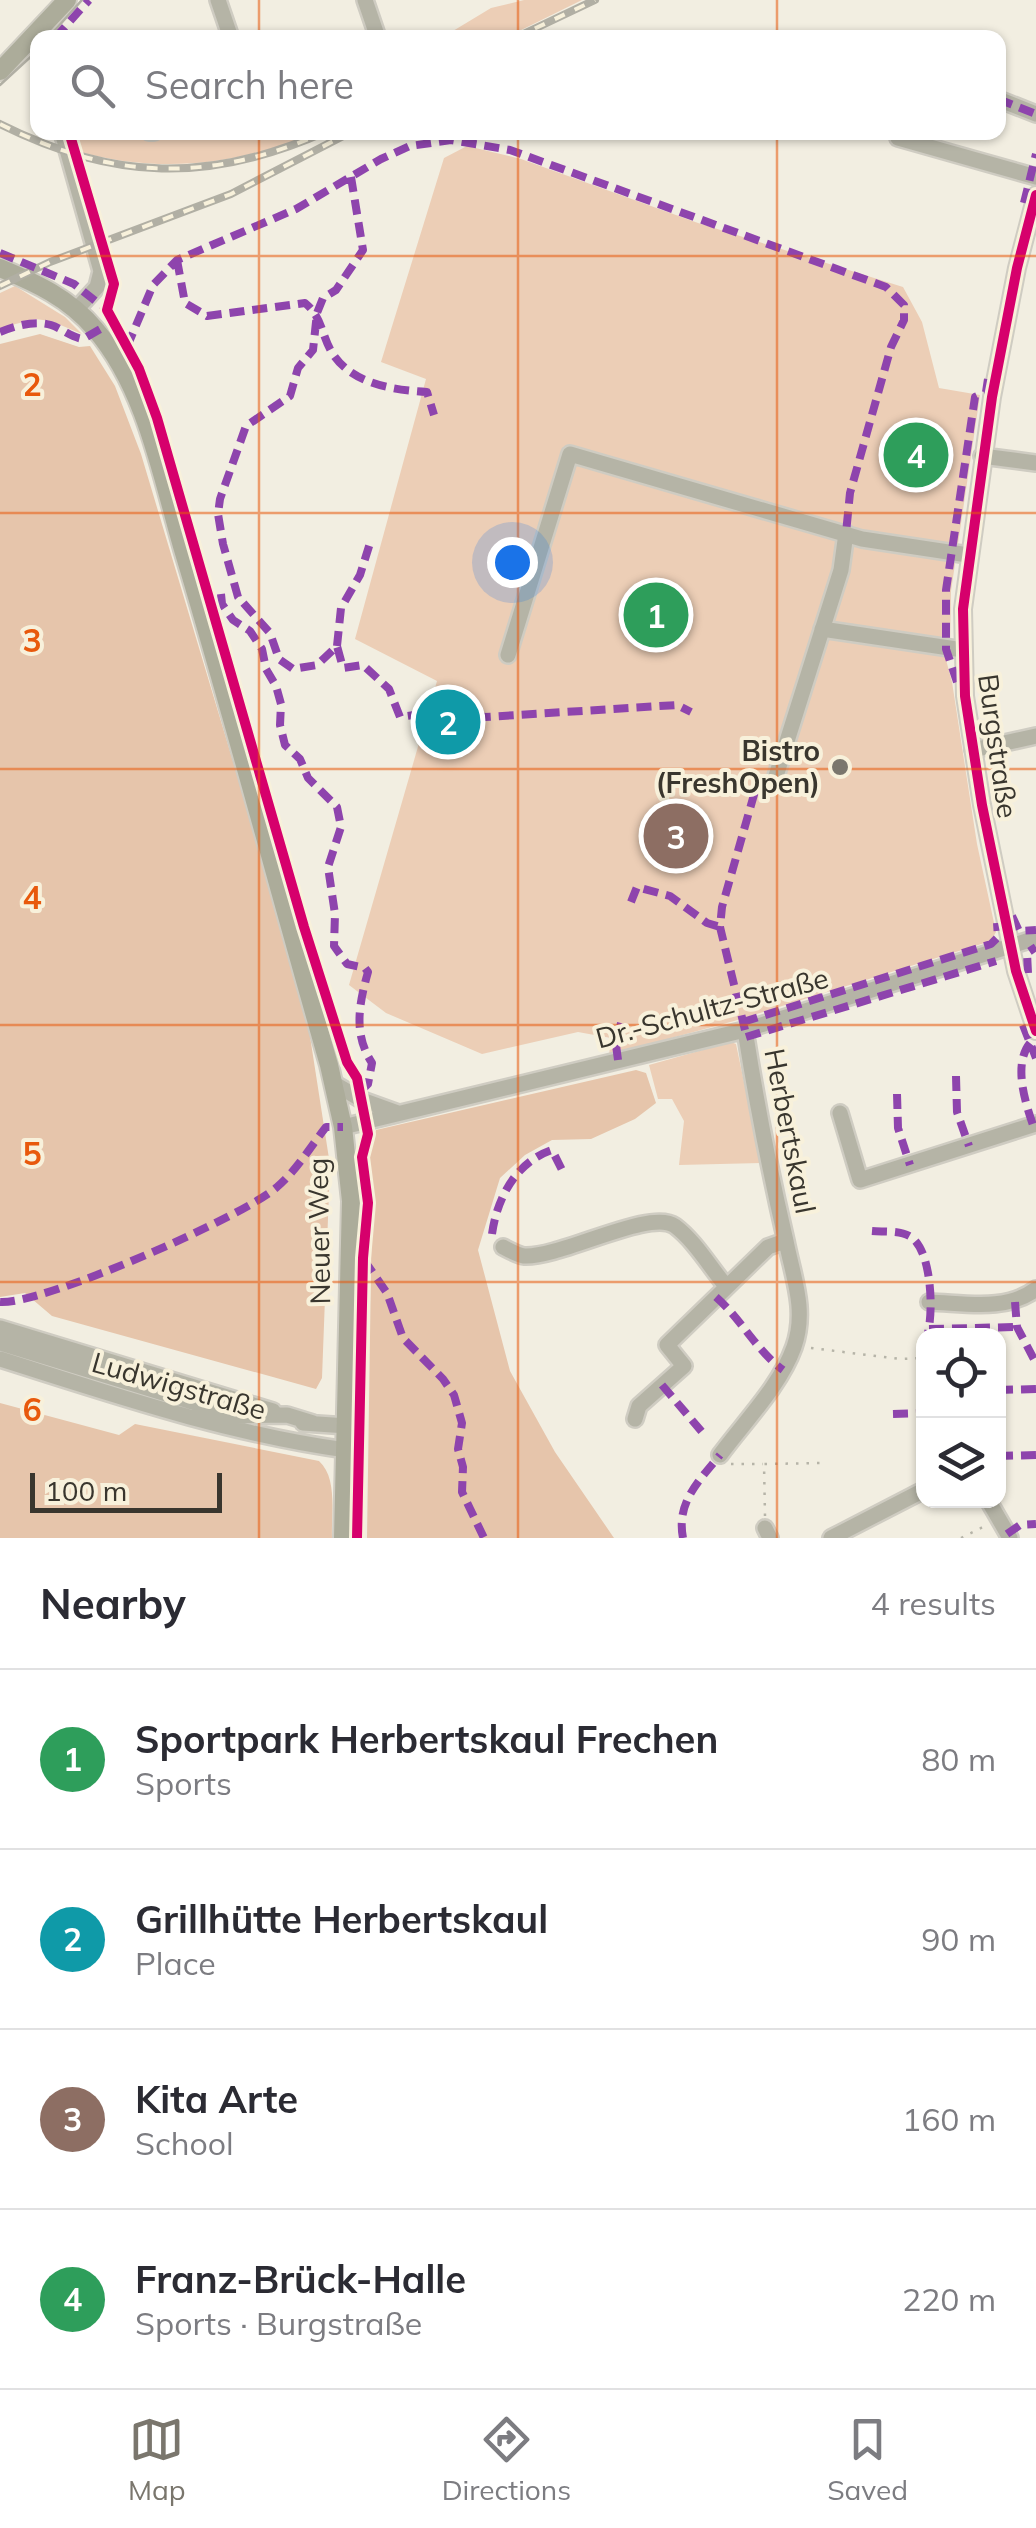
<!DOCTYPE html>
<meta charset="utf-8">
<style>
:root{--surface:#fff;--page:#f7f7f7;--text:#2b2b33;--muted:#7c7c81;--line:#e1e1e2;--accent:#7a766d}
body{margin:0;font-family:Mulish,sans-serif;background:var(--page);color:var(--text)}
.controls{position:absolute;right:30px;bottom:30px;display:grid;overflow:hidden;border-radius:20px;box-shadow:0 2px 8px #0004}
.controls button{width:90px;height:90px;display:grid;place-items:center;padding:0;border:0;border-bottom:2px solid var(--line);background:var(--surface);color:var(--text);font:50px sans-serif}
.scale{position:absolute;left:30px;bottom:25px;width:192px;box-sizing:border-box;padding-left:10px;border:5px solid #39362e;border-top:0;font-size:28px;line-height:35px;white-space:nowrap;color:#39362e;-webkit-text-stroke:8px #f8f1db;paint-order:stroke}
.you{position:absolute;left:512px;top:562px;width:35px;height:35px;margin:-25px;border:8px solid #fff;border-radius:50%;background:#1a73e8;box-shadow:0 0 0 15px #1a73e833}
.badge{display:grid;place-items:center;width:65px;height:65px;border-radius:50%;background:var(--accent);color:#fff;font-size:32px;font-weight:700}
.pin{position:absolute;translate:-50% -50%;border:5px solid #fff;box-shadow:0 2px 10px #0006}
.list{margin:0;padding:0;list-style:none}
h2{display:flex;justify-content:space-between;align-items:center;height:130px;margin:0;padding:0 40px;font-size:42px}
h2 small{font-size:32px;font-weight:400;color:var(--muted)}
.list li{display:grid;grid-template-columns:65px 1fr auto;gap:30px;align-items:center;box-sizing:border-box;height:180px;padding:0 40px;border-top:2px solid var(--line)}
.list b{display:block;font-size:38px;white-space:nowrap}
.list p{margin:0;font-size:32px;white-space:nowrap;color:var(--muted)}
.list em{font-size:32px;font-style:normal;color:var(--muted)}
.icon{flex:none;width:55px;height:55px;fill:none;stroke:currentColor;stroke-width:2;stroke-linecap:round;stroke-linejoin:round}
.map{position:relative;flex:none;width:1036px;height:1538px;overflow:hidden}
.search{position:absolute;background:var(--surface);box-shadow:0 2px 8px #0004;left:30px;right:30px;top:30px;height:110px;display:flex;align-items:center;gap:25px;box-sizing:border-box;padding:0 35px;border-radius:20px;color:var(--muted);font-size:38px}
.sheet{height:850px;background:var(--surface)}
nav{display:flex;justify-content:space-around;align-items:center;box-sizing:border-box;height:140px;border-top:2px solid var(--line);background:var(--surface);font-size:28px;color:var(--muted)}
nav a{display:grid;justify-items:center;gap:5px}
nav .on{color:var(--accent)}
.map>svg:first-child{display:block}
.green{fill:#ecceb6}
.forest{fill:#e6c5ab}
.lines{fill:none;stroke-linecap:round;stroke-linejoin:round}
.minor-casing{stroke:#cfccc2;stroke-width:20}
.major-casing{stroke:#cfccc2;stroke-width:22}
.path{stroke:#b6b4a8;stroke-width:2.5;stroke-dasharray:2.5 8;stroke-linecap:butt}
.minor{stroke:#b5b4a6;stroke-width:15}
.major{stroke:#acac9a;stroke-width:18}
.tram{stroke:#b1afa4;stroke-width:2.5}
.rail-casing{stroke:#b1afa4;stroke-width:8}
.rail{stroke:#f8f1db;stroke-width:4;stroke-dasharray:11;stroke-linecap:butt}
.quiet{stroke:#8e44ad;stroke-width:8;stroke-dasharray:15 8;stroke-linecap:butt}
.cycleway-casing{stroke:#f8f1db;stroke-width:16}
.cycleway{stroke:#d6006c;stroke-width:10}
.grid{fill:none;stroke:#e8590c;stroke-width:2.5;stroke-opacity:0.55}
.poi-dot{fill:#7a766d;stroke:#f8f1db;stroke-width:4}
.labels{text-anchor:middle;stroke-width:8;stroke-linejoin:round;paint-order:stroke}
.street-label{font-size:28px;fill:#39362e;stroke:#f8f1db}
.poi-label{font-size:28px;font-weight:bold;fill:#39362e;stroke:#f8f1db;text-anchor:end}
.grid-label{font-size:32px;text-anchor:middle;font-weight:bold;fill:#e8590c;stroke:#f8f1db;stroke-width:8;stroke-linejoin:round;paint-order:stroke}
</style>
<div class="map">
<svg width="1036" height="1538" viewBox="0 0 1036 1538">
<rect width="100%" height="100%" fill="#f2eee1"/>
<path class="green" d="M 524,0 L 582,0 L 507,37 L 443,37 L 491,8 Z
M 76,132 L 184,136 L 314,133 C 236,166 159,174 76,151 L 72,137 Z
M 467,146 L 521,159 L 698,223 L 903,287 L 922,322 L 939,388 L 980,395 L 951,591 L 950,647 L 945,656 L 952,682 L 977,844 L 996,932 L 991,941 L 734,1021 L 609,1055 L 611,1038 L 578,1032 L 482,1054 L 386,1013 L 349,985 L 437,681 L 355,639 L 426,379 L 381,362 L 444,158 Z
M 15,286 L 65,317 L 82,334 L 51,321 L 35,319 L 0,328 L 0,293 Z
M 731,1042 L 736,1044 L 761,1163 L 679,1165 L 684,1121 L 672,1099 L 658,1099 L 649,1065 Z"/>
<path class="forest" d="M 40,334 L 79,347 L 90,346 L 115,386 L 141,454 L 270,885 L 309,1030 L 330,1165 L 322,1378 L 316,1389 L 52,1316 L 25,1293 L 0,1297 L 0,344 Z
M 636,1070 L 646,1073 L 656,1103 L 635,1119 L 591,1139 L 552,1140 L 525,1155 L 500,1178 L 478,1250 L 510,1371 L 555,1452 L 614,1538 L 367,1538 L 372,1203 L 365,1157 L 376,1130 Z
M 0,1403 L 119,1435 L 135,1424 L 319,1461 C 338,1478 331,1514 332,1538 L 0,1538 Z"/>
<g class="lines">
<g class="minor-casing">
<path id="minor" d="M 218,0 L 231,38
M 365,0 L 378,38
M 998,99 L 1036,114
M 62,132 L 101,271 L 97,287 L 76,310
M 149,132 L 154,132
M 898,138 L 1036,177
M 1036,195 L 1017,268 L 992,397 L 963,609 L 965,696 L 982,805 L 1016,971 L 1036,1031
M 982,456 L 1036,463
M 822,629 L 963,650
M 508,655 L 570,454 L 862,539 L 968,555
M 973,750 L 1036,736
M 776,776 L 841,570 L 846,533
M 333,1083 L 362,1100 L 398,1113
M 840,1113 L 860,1180 L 1036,1124
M 343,1127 L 745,1030 L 1036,938
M 503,1247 C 509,1250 518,1255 524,1256 C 561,1258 650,1208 675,1226 C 695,1241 710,1267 726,1286
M 929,1302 C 965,1303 1006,1312 1036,1289
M 0,1328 L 273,1411
M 0,1343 L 225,1412
M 0,1359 C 114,1395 228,1434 346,1450
M 213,1416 L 287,1415 L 313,1423
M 635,1419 L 639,1406 L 684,1366 L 667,1345 L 768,1247 L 785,1241
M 303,1423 L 347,1426
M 720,1455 C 745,1421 780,1386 794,1347 C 807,1310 793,1277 786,1241 C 770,1172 756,1100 745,1030
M 988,1500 L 1010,1538
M 765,1528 L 770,1538
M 831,1538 L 924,1490"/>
</g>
<g class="major-casing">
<path id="major" d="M 0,71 L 67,0
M 0,268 C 36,283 69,298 95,329 C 147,389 162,479 184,553 C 235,723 280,895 329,1065 L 343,1127 L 351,1201 L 343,1538"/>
</g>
<path class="path" d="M 811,1348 L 900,1359 L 924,1358
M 731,1464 L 763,1464
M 765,1516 L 764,1464 L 824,1463
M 961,1538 L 987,1525"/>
<use href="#minor" class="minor"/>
<use href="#major" class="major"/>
<path class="tram" d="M 48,38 L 82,0
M 0,85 L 38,50"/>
<g class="rail-casing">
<path id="rail" d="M 515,38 L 595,0
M 0,124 C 114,181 209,183 325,132
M 0,286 L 50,262 L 231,194 L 351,132"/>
</g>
<use href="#rail" class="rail"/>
<path class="quiet" d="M 55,38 L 89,0
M 998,99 L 1036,114
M 351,177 L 363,250 L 336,290 L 323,298 L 317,313 L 313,350 L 298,368 L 290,396 L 246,426 L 220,499 L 218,514 L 223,544 L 238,597 L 270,633 L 279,659 L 293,669 L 317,665 L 337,646 L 343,668 L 363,665 L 389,689 L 400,717 L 448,710 L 485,717 L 677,705 L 691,712
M 1024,203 L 1036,154
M 0,253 L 74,284 L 107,310
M 177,260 L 185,303 L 207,316 L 305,303 C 322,317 321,333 331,351 C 350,384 393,390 427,392 L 434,415
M 0,332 C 15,326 35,320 51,325 C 63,329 70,337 83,339 L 111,323
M 127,347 L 153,285 L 177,260 L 296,209 L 381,159 L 410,146 L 451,140 L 510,150 L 886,287 L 904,305 L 904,320 L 891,347 L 850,493 L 846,533
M 221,594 L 222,604 L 233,620 L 250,631 L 262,649 L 266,669 L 276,686 L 281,704 L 280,725 L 285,745 L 300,759 L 308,778 L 337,807 L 341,827 L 328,867 L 335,914 L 334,946 L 347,964 L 365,968 L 368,972 C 359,1004 353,1034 372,1063 L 368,1084 L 360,1092
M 337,646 L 341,608 L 360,575 L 370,543
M 957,682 L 946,649 L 946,590 L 975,397 L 986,392 L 988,379
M 631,902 L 637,887 L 670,896 L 707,923 L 720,927
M 1012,916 L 1019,931 L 1036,930
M 1028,973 L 1027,953 L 1036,947
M 743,1022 L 991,944 L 998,937 L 997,923
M 1023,1025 L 1036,1058
M 745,1030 L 720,927 L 722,907 L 759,777
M 746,1037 L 996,961
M 1030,1043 C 1013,1064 1025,1102 1033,1125
M 618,1060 L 616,1045 L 621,1023
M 956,1076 L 957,1112 L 969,1146
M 897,1094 L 898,1128 L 910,1165
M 872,1231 C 884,1232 900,1230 911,1237 C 932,1251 934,1314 927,1336
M 492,1234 C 497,1198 516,1162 552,1150 L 562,1170
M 364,1260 L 387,1293 L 403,1338 L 443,1379 L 454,1395 L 462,1423 L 458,1449 L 463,1467 L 462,1492 L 484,1538
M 716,1297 C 741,1319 756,1350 783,1370
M 0,1302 C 42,1305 243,1217 277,1187 C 296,1171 311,1146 326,1127 L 343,1127
M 1015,1302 L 1017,1327 L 1036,1363
M 929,1329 L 1017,1327
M 662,1385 L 702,1432
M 998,1390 L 1036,1389
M 893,1414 L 924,1413
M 998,1456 L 1036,1455
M 1007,1534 L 1020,1525 L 1036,1524
M 683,1538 C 676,1502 699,1481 720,1455"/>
<g class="cycleway-casing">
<path id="cycleway" d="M 69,132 L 114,284 L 107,310 L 139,369 L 157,418 L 304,927 L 347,1062 L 357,1078 L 368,1134 L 362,1157 L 368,1203 L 363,1258 L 357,1538
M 1036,195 L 1017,268 L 992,397 L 963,609 L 965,696 L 982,805 L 1016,971 L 1036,1031"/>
</g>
<use href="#cycleway" class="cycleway"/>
</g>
<path class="grid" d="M 259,0 L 259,38M 518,0 L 518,38M 777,0 L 777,38M 259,132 L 259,1538M 518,132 L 518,1538M 777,132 L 777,1538M 0,256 L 1036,256M 0,513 L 1036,513M 0,769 L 1036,769M 0,1025 L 1036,1025M 0,1282 L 1036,1282"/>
<circle class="poi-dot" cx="840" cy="767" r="10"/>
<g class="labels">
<g class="street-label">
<text transform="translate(998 746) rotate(82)" y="10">Burgstraße</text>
<text transform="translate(712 1008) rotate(-15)" y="10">Dr.-Schultz-Straße</text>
<text transform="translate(790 1131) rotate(79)" y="10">Herbertskaul</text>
<text transform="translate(319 1231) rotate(-91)" y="10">Neuer Weg</text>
<text transform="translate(179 1386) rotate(16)" y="10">Ludwigstraße</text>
</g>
<g class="poi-label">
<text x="820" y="761">Bistro<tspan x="820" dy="32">(FreshOpen)</tspan></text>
</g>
</g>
<g class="grid-label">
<text x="32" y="396">2</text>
<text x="32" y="652">3</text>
<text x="32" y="909">4</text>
<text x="32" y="1165">5</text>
<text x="32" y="1421">6</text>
</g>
</svg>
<div class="controls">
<button><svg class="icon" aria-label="locate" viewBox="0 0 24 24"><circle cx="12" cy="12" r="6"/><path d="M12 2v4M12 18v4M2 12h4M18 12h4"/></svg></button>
<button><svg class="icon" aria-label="layers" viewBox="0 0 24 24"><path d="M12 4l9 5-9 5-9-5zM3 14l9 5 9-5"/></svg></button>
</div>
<div class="scale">100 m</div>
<div class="you"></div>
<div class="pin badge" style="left:656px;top:615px;background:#2e9e5b">1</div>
<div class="pin badge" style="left:448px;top:722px;background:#0f9aa8">2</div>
<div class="pin badge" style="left:676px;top:836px;background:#8d6e63">3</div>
<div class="pin badge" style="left:916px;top:455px;background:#2e9e5b">4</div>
<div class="search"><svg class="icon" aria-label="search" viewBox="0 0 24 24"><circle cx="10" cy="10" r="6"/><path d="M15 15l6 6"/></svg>Search here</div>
</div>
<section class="sheet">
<h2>Nearby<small>4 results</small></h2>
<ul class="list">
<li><span class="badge" style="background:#2e9e5b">1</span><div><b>Sportpark Herbertskaul Frechen</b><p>Sports</p></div><em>80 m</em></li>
<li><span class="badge" style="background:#0f9aa8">2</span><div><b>Grillhütte Herbertskaul</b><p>Place</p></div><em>90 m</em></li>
<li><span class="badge" style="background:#8d6e63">3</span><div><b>Kita Arte</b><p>School</p></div><em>160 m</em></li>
<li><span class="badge" style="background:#2e9e5b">4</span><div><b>Franz-Brück-Halle</b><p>Sports · Burgstraße</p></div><em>220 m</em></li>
</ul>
</section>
<nav>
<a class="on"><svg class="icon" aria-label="map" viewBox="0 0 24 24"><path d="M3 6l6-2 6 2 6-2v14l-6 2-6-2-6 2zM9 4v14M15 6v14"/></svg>Map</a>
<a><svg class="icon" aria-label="directions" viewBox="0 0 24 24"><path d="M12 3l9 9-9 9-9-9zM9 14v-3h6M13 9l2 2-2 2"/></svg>Directions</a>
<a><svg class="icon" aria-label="saved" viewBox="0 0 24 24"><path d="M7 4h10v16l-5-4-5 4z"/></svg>Saved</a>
</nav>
